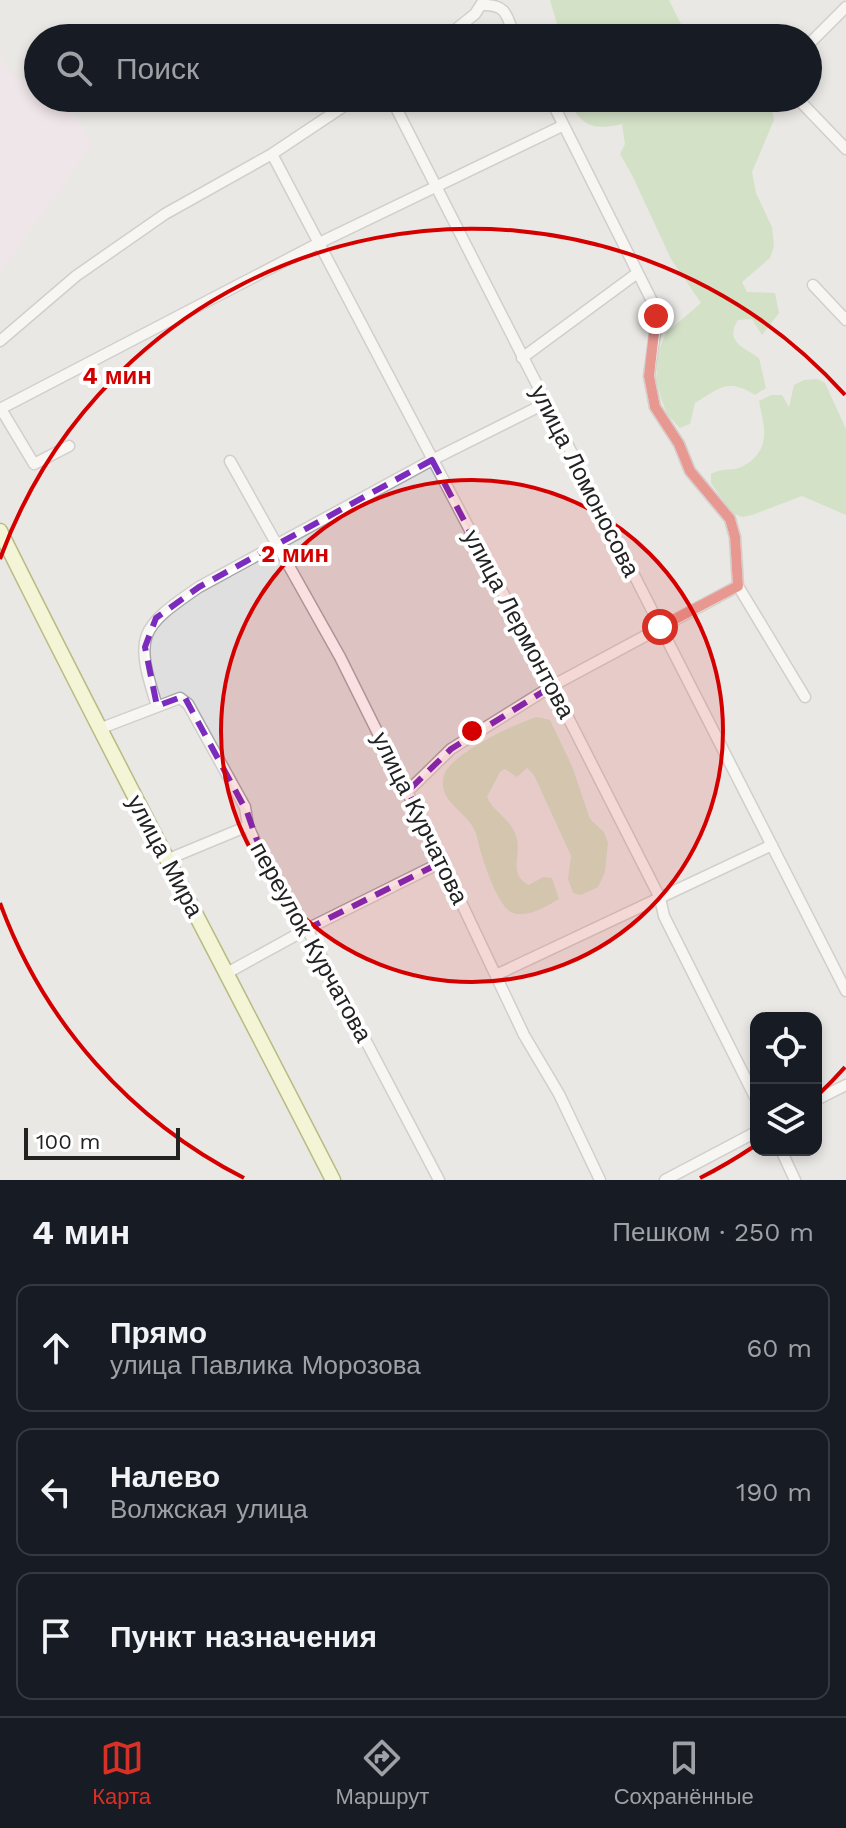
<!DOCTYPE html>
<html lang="ru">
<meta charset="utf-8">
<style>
:root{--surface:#171b24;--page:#20242c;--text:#f1f3f6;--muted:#9ea1a6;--line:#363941;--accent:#d93025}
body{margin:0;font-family:"Work Sans",sans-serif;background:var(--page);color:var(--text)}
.controls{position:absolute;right:24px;bottom:24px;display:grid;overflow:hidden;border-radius:16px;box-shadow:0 4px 12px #0003}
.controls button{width:72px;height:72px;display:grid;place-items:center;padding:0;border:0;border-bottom:2px solid var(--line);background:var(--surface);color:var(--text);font:40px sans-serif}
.scale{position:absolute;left:24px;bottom:20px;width:156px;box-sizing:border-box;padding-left:8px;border:4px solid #222;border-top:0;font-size:22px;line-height:28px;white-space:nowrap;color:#222;-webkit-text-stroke:6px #fff;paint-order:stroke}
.stop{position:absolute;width:24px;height:24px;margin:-18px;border:6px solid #d93025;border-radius:50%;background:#fff}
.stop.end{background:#d93025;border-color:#fff;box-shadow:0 2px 8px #0008}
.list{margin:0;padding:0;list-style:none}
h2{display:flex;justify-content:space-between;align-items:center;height:104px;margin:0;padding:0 32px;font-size:34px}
h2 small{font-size:26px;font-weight:400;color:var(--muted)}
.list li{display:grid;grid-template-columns:52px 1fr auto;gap:24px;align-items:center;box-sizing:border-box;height:128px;margin:0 16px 16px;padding:0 16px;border:2px solid var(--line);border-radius:16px}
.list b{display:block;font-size:30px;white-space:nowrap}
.list p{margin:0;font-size:26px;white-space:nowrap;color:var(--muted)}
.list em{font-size:26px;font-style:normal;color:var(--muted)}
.icon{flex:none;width:44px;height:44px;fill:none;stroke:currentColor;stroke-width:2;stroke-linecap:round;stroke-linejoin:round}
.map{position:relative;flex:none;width:846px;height:1180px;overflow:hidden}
.search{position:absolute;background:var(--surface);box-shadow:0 4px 12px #0003;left:24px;right:24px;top:24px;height:88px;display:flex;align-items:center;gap:20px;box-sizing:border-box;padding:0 28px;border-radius:44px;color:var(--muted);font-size:30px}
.sheet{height:536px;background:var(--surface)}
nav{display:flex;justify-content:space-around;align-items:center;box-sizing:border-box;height:112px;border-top:2px solid var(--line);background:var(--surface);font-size:22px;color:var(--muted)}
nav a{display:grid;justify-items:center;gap:4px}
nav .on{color:var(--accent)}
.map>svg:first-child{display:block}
.residential{fill:#e0dfdf;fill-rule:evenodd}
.industrial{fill:#ebdbe8}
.forest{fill:#add19e}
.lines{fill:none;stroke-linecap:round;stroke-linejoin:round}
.minor-casing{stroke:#a9a9a9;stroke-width:13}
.secondary-casing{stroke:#707d05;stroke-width:17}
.minor{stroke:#fff;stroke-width:10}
.secondary{stroke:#f7fabf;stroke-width:14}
.route{stroke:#d93025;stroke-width:10}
.marked{fill:none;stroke:#7b2cbf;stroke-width:6;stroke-dasharray:16 10;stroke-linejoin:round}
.ring{fill:none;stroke:#d40000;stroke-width:4}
.labels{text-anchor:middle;stroke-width:8;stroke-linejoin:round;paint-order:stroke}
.street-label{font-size:24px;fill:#222;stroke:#fff}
.centre{fill:#d40000;stroke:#fff;stroke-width:4}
.ring-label{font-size:24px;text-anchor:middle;font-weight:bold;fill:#d40000;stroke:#fff;stroke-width:8;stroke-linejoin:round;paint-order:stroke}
</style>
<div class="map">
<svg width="846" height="1180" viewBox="0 0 846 1180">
<rect width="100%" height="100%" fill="#f2efe9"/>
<path class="residential" d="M 0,0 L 846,0 L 846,1180 L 0,1180 ZM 38,38 L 808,38 L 808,98 L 38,98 ZM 756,1018 L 816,1018 L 816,1150 L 756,1150 Z"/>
<path class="industrial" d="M 0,55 L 11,74 L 29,84 L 38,84 L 38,98 L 66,98 L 92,144 L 0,273 Z"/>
<path class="forest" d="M 550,0 L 669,0 L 682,26 L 692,38 L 561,38 Z
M 568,98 L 770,98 L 774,120 L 752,172 L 756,193 L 772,227 L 774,246 L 770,258 L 742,282 L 747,292 L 775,293 L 779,313 L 762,335 L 752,319 L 738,320 C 724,342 744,347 759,358 L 766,388 L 755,395 C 727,378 720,388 695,403 L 690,424 L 680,428 L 667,414 L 661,398 L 656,379 L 659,350 L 666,333 L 701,303 L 671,259 L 632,175 L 620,154 L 625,144 L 622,124 C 593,131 580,126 568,98 Z
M 817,379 L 825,383 L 846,429 L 846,515 L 802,496 L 752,515 L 742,517 L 732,513 L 711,483 L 711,474 C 720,469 725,470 735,469 C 741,468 747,464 752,460 C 771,443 763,423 759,401 L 771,395 L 782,395 L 789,407 L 794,385 L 804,380 Z
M 537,717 L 550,720 L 572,766 L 590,819 L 604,832 L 608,843 L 605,872 L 598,887 L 581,895 L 573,893 L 568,879 L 571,856 L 534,775 L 527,768 L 517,777 L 505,769 L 500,772 L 487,797 C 494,813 513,820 517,839 C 521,857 508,874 529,885 L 543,877 L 552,878 L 559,899 C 548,906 527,918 513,913 C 497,908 480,853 477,837 C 471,811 436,804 444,775 C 450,754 516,723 537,717 Z"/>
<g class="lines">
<g class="minor-casing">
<path id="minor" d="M 482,5 C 508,4 507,17 515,38
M 445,38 L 475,14 L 484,0
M 808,45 L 846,7
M 391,98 L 846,991
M 550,98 L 654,305 L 656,326 L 649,376 L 655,407 L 679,444 L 690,471 L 730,519 L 735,537 L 738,586 L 805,697
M 797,98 L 846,149
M 272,154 L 552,686 L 660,898 L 664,916 L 756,1099
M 813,285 L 846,320
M 0,341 L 76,276 L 165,214 L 272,154 L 356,98
M 522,358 L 636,274
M 0,409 L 317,244 L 562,126
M 1,409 L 34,464 L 69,446
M 230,461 L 340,657 L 442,862 L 524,1035 L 559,1094 L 600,1180
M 157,706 C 134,635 139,628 199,587 L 432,460 L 546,403
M 99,729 L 180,698 L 188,704 L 245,807 L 248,826 L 266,866 L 307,929 L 439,1180
M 408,791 L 451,749 L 552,686 L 738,586
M 166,860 L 248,826
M 227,973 L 307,929 L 442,862
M 496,975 L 772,845
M 816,1100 L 846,1085
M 781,1150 L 795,1180
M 665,1180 L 756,1132"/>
</g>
<g class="secondary-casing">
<path id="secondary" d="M 0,531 C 108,749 222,963 333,1180"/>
</g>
<use href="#minor" class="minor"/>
<use href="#secondary" class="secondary"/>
</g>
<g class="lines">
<path class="route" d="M 656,316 L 649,376 L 655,407 L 679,444 L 690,471 L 730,519 L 735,537 L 738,586 L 660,627"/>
</g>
<path d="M0 0H846V1180H0ZM 432,460 L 552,686 L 451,749 L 408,791 L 442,862 L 307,929 L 266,866 L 247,812 L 184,696 L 157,706 L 145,647 L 156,618 L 199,587 Z" fill="#f2efe9" fill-opacity=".55" fill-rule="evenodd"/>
<path class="marked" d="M 432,460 L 552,686 L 451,749 L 408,791 L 442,862 L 307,929 L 266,866 L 247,812 L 184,696 L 157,706 L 145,647 L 156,618 L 199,587 Z"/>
<circle cx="472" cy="731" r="251" fill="#d40000" fill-opacity=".12"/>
<g class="ring">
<circle cx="472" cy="731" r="251"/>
<path d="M845 1067A502 502 0 0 1 818 1095M753 1147A502 502 0 0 1 700 1178M244 1178A502 502 0 0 1 0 903M0 559A502 502 0 0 1 845 395"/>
</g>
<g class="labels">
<g class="street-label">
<text transform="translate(585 481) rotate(63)" y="8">улица Ломоносова</text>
<text transform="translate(519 624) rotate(62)" y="8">улица Лермонтова</text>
<text transform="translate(420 818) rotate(64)" y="8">улица Курчатова</text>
<text transform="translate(165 856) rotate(62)" y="8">улица Мира</text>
<text transform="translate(311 942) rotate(61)" y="8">переулок Курчатова</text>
</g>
</g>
<circle cx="472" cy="731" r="12" class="centre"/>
<g class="ring-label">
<text x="117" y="384">4 мин</text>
<text x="295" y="562">2 мин</text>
</g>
</svg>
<div class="controls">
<button><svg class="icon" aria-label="locate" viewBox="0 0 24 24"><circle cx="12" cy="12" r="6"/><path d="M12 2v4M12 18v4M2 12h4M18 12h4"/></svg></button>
<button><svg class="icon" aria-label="layers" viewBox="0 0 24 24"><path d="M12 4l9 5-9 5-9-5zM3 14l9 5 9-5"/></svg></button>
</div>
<div class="scale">100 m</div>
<div class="stop" style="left:660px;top:627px"></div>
<div class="stop end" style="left:656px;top:316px"></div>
<div class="search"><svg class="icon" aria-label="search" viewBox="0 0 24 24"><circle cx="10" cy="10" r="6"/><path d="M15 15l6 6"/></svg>Поиск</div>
</div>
<section class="sheet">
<h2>4 мин<small>Пешком · 250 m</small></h2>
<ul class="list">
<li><svg class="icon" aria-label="ahead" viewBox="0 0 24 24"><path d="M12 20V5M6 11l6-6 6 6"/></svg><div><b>Прямо</b><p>улица Павлика Морозова</p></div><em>60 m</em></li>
<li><svg class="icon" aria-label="left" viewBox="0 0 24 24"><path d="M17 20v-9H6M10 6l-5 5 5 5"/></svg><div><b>Налево</b><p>Волжская улица</p></div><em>190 m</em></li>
<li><svg class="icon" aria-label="arrive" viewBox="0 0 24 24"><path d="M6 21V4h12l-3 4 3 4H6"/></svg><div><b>Пункт назначения</b></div></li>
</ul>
</section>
<nav>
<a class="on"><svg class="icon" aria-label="map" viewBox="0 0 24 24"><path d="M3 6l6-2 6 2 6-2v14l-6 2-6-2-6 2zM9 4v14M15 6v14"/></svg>Карта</a>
<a><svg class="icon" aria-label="directions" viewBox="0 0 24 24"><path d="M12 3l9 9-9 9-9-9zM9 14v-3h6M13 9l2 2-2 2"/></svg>Маршрут</a>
<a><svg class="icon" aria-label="saved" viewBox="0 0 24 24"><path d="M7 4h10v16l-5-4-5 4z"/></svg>Сохранённые</a>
</nav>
